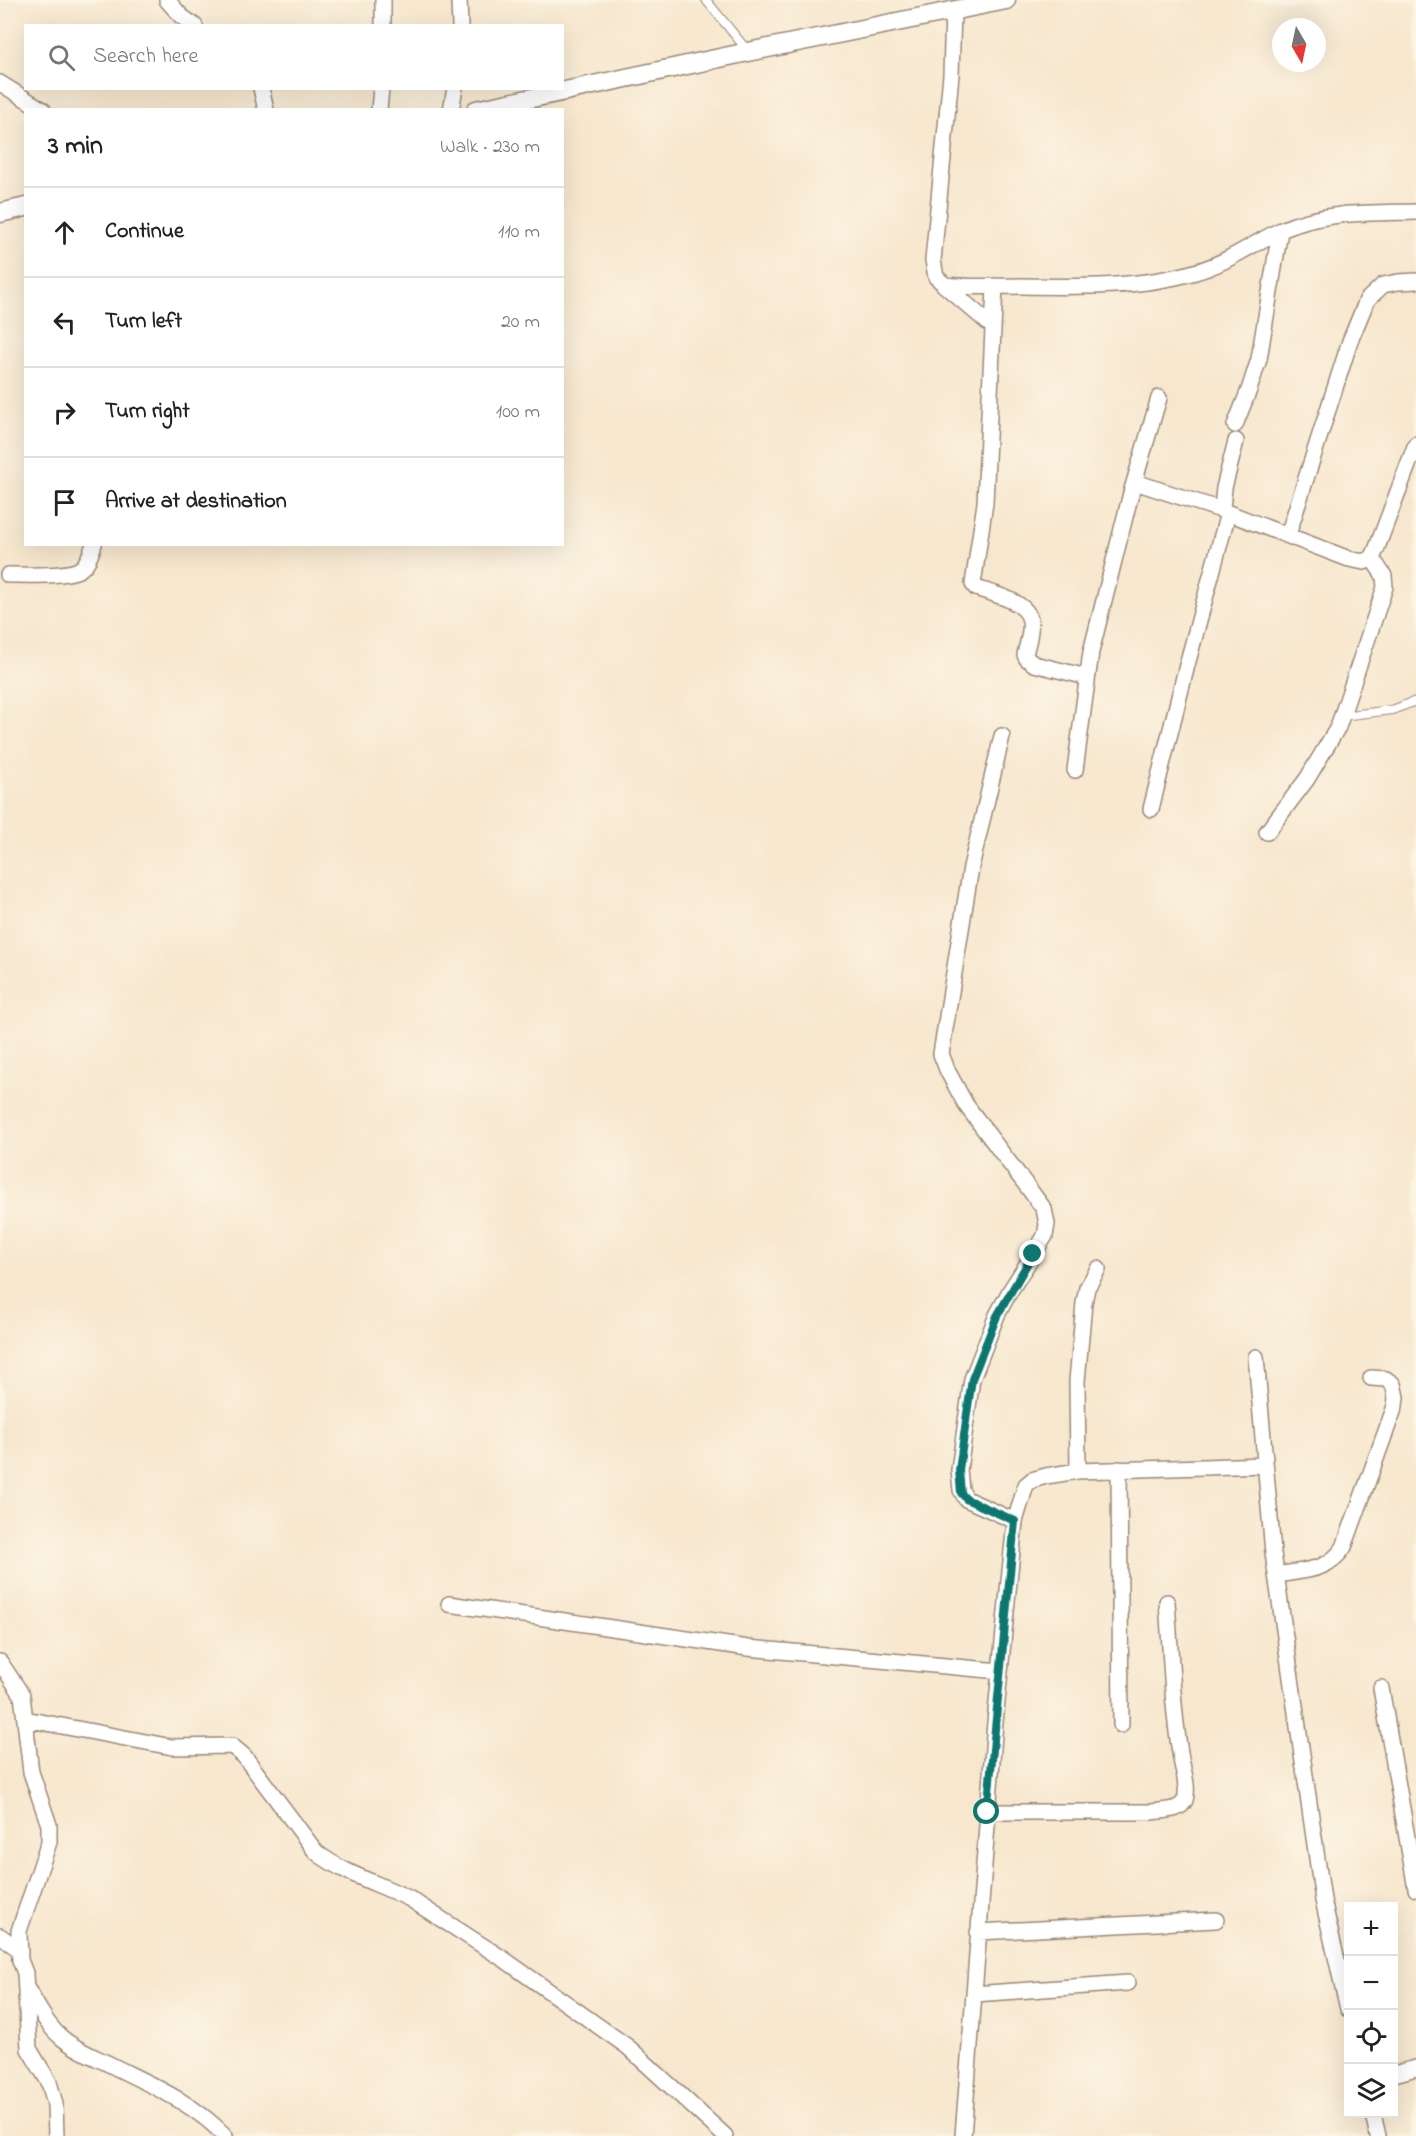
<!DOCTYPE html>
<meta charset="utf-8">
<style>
:root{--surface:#fff;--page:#f6f6f6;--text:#222;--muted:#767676;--line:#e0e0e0}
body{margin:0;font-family:"Indie Flower",sans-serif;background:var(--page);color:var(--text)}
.controls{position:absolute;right:18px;bottom:18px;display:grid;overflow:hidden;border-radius:0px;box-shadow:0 6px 24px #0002}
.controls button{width:54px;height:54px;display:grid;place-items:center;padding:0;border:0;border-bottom:2px solid var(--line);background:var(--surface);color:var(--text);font:30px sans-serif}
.compass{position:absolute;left:1272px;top:18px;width:54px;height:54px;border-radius:50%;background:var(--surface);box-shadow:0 6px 24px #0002;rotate:171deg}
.stop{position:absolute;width:18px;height:18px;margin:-14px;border:4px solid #0f766e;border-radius:50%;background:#fff}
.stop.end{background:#0f766e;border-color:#fff;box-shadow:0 2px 6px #0008}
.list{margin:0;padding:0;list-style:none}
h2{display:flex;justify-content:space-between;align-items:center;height:78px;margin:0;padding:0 24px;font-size:26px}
h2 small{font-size:20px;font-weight:400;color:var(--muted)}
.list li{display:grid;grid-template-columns:39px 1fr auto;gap:18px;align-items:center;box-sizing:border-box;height:90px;padding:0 24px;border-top:2px solid var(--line)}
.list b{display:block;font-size:22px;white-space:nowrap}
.list em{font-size:20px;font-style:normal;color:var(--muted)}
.icon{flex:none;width:33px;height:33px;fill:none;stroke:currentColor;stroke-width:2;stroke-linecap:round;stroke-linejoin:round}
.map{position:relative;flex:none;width:1416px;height:2136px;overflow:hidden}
.search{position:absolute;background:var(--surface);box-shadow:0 6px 24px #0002;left:24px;top:24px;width:540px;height:66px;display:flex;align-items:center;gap:15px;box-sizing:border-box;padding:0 21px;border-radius:0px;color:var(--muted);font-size:22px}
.panel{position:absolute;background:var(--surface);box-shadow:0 6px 24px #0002;left:24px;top:108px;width:540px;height:438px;border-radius:0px}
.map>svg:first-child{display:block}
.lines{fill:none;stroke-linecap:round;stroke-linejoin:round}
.service-casing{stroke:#998876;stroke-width:10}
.minor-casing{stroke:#998876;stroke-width:18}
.tertiary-casing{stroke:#998876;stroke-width:21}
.service{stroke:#fff;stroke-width:8}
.minor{stroke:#fff;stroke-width:15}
.tertiary{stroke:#fff;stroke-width:18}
.route{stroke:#0f766e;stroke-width:8}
</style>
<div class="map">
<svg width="1416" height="2136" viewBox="0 0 1416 2136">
<rect width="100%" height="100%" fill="#fcf5e5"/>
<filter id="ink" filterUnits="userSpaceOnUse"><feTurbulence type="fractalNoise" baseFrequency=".0167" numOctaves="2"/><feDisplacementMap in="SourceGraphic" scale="12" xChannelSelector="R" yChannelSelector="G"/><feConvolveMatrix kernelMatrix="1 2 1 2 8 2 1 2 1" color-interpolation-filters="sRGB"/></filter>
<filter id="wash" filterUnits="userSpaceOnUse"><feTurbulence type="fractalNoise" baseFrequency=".008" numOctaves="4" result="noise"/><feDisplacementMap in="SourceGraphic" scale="24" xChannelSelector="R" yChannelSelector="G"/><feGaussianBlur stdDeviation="1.35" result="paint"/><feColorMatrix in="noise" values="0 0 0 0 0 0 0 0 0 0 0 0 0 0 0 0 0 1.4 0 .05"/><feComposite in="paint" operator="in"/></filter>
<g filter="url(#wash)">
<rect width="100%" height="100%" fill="#f7e7ce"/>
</g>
<g filter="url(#ink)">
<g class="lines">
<g class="service-casing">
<path id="service" d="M 706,0 L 747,50
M 1342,716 L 1392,710 L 1416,701"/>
</g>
<g class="minor-casing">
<path id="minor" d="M 167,0 L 181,16 L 195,26
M 383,0 L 383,26
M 459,0 L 460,26
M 953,12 L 951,75 L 933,260 L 936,277 L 945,285 C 971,288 997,286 1023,286 C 1080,287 1140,288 1195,272 C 1227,263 1252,244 1281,230 C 1324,211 1370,213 1416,212
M 0,83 L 43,110
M 261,88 L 266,110
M 379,110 L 381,88
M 451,110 L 455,88
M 943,284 L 993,327
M 995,286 L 985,503 L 973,584 L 976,588 C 992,594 1028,601 1030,621 C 1032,632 1027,644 1025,655 L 1027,659 L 1034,664 L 1087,677
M 1235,425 L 1249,390 L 1259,359 L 1280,231
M 1135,482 L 1218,509 L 1349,559 L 1364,562 L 1372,558 L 1376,550 L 1416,444
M 1218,509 L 1222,508 L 1224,488 L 1236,441
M 1288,535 L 1350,341 L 1367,300 L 1383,285 L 1398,282 L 1416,281
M 8,575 C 24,575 68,577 80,569 C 88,564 91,553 94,544
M 1002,736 L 971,867 L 941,1054 L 948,1072 L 966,1105 L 1044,1209 L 1047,1224 L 1045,1236 L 1010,1291 L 997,1315 L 972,1379 L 959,1470 L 961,1490 L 966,1499 L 1015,1521
M 1075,770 L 1091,652 L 1131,493 L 1159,398
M 1151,809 L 1187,665 L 1228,513
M 1267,832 L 1307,779 L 1338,727 L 1385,587 L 1384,576 L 1372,558
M 1256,1357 L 1273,1553 L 1323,1900 L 1348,2009
M 1119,1469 L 1121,1725
M 1078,1471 L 1077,1381 L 1084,1303 L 1087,1288 L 1098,1269
M 1276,1575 C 1304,1570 1328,1572 1344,1547 L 1395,1406 L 1396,1397 L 1393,1384 L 1386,1379 L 1371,1378
M 449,1604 L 748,1648 L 1000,1671
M 0,1662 L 22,1695 L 31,1772 L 49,1825 L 49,1842 L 19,1931 L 20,1960 L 25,1973 L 29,2049 L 49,2082 L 55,2104 L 56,2136
M 1381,1688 L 1416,1889
M 25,1719 L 172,1747 L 232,1746 L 244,1756 L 316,1852 C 344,1874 378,1883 410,1899 L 505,1960 L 628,2047 L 725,2136
M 987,1812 L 1152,1812 C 1162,1810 1180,1812 1185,1800 C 1189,1788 1183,1770 1181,1759 C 1172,1707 1171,1654 1167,1602
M 978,1932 L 1216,1920
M 0,1936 L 20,1950
M 27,1989 C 38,2006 46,2025 62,2038 C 75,2049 92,2056 107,2063 C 148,2084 192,2101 225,2136
M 974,1994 L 1128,1983
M 1394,2074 L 1416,2068
M 1373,2114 L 1378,2136
M 963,2136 L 995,1722 L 1015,1521 L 1026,1485 L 1032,1480 L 1046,1476 L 1078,1471 L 1265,1465"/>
</g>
<g class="tertiary-casing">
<path id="tertiary" d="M 476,110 L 748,52 L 1006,0
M 0,213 L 26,207"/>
</g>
<use href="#service" class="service"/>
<use href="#minor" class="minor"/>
<use href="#tertiary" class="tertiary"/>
</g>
</g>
<g class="lines" filter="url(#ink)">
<path class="route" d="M 987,1812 L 1015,1521 L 966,1499 L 961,1493 L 959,1470 L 972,1379 L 997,1316 L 1033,1254"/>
</g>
</svg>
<div class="controls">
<button>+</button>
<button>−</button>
<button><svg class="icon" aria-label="locate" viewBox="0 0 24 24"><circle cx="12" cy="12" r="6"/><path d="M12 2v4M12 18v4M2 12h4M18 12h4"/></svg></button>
<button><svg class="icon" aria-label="layers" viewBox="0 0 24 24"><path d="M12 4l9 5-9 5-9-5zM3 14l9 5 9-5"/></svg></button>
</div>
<svg class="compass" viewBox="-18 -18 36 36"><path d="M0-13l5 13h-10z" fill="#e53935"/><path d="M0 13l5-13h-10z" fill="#767676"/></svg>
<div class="stop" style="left:987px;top:1812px"></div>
<div class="stop end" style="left:1033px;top:1254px"></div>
<div class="search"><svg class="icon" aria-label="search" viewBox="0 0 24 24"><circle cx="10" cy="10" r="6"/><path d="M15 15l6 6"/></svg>Search here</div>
<section class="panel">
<h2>3 min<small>Walk · 230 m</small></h2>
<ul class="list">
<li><svg class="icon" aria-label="ahead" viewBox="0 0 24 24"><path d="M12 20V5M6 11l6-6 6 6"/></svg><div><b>Continue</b></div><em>110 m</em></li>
<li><svg class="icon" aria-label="left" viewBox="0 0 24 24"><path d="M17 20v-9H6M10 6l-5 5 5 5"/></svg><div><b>Turn left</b></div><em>20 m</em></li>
<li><svg class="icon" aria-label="right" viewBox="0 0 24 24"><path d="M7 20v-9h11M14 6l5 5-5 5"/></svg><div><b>Turn right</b></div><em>100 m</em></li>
<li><svg class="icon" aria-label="arrive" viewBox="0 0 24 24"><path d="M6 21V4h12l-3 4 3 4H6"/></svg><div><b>Arrive at destination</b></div></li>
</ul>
</section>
</div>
